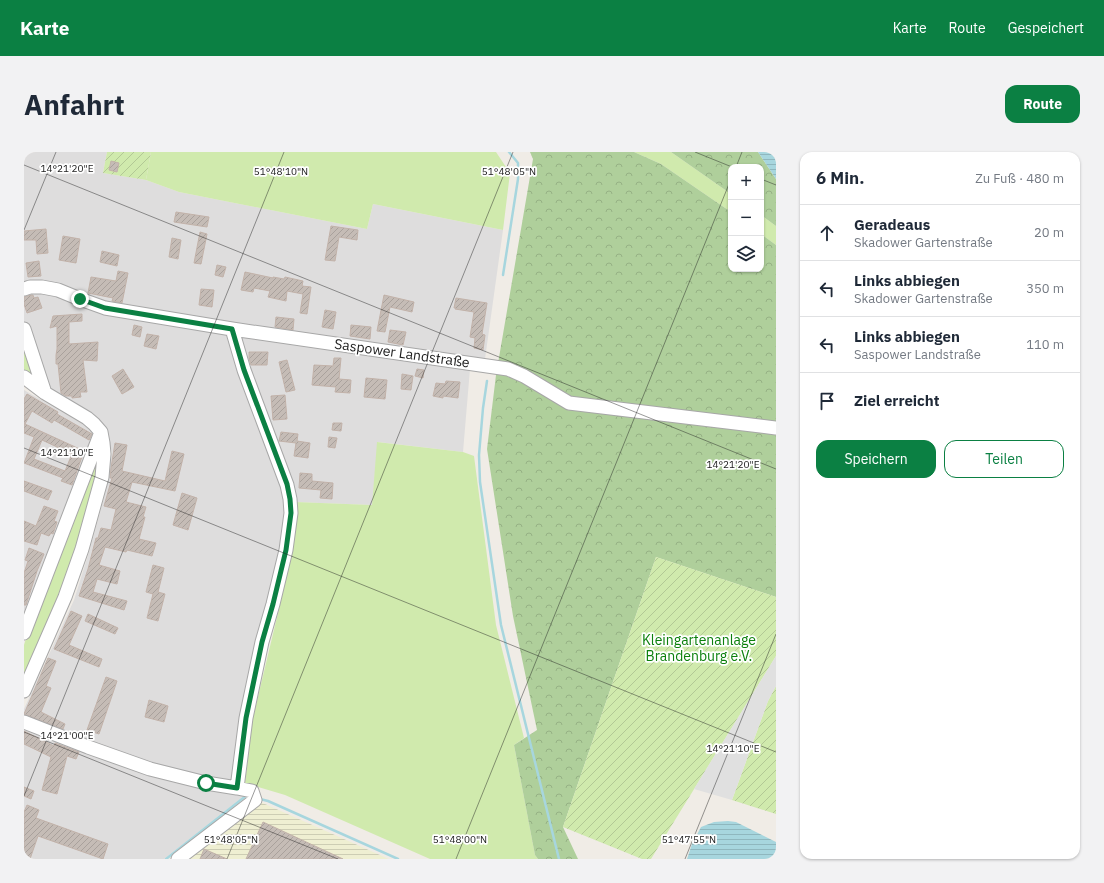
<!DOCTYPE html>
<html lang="de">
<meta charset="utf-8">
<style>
:root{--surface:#fff;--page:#f2f2f3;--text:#1f2937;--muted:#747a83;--line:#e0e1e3;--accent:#0b8043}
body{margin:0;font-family:"IBM Plex Sans",sans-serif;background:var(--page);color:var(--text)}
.controls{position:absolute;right:12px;top:12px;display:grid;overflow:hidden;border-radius:8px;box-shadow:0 1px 3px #0004}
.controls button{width:36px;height:36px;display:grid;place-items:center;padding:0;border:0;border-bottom:1px solid var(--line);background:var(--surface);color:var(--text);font:20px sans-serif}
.stop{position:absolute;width:12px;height:12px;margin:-9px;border:3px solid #0b8043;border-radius:50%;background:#fff}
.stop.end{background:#0b8043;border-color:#fff;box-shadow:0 1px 4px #0008}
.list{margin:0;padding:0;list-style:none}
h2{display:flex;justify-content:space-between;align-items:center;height:52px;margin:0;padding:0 16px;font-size:17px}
h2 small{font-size:13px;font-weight:400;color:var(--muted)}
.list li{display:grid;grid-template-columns:26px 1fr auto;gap:12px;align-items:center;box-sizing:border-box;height:56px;padding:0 16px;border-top:1px solid var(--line)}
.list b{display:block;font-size:15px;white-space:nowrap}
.list p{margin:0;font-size:13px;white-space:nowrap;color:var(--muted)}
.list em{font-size:13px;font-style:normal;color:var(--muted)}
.actions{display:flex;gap:8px;padding:12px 16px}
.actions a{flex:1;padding:9px 0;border:1px solid var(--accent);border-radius:12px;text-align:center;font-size:14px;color:var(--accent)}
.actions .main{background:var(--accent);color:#fff}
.icon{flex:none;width:22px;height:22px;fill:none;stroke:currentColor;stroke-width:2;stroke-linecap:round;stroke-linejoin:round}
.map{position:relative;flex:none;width:752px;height:707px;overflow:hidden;border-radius:12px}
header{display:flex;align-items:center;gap:24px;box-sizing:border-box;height:56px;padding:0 20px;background:var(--accent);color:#fff}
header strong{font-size:19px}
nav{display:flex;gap:22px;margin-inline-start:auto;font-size:14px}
.intro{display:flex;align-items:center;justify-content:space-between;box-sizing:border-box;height:96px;padding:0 24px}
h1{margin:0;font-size:28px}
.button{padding:10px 18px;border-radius:12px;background:var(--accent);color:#fff;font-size:14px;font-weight:700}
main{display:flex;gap:24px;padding:0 24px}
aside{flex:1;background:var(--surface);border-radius:12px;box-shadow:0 1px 3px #0004}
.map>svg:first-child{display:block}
.residential{fill:#dedddd}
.farmland{fill:url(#farmland-rules)}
.grass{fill:#d0eaad}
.forest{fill:url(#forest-crowns)}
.garden{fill:url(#garden-furrows)}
.parking{fill:#e0e0e0}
.water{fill:url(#water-rules)}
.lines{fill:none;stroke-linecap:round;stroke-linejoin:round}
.stream{stroke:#a7d6de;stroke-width:2.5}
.building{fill:url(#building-hatch);stroke:#c2b2a9;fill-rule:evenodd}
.minor-casing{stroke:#a7a7a7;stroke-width:15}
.minor{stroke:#fff;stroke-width:13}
.route{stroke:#0b8043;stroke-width:5}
.ticks{fill:none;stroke:#202020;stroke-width:1;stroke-opacity:0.45}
.labels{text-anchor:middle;stroke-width:3.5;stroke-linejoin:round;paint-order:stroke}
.street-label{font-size:14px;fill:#202020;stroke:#fff}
.park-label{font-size:14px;fill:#0c800d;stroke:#fff}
.ticks-label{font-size:10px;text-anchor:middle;fill:#202020;stroke:#fff;stroke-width:3.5;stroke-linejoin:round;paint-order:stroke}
</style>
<header>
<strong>Karte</strong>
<nav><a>Karte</a><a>Route</a><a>Gespeichert</a></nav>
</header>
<div class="intro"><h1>Anfahrt</h1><a class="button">Route</a></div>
<main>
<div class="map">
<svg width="752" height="707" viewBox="0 0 752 707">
<defs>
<pattern id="farmland-rules" width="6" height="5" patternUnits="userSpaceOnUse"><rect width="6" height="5" fill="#efefd2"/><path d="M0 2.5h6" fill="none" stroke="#cdcdb4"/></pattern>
<pattern id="forest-crowns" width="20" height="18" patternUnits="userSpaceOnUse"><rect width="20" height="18" fill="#afcf9b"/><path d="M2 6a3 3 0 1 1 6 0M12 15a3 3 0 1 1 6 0" fill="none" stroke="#96b185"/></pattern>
<pattern id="garden-furrows" width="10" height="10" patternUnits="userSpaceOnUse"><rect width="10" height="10" fill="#d0eaad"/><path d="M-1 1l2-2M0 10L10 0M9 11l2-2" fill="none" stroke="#b2c895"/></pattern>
<pattern id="water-rules" width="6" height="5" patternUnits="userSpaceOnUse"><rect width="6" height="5" fill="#a7d6de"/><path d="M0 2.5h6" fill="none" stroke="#8fb7be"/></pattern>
<pattern id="building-hatch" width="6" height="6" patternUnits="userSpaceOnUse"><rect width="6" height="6" fill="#c5bcb6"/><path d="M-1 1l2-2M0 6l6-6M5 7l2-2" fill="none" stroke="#a9a19c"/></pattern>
</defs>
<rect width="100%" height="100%" fill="#f0ece6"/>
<path class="residential" d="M 0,0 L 83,0 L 79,21 L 122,28 L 155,40 L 343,77 L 349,52 L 479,78 L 461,207 L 82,152 L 0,132 Z
M 6,138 L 203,181 L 250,306 L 261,354 L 258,397 L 211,619 L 206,631 L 125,613 L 0,567 L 0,557 L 50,448 L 66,397 L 81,342 L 88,301 L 83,278 L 76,268 L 66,260 L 31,242 L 20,232 L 0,171 L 0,140 Z
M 217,183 L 446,217 L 439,300 L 354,290 L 348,353 L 271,350 L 223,217 Z
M 0,238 L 64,275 L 69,281 L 0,464 Z
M 0,574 L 221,643 L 140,707 L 0,707 Z"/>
<path class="farmland" d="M 232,648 L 365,707 L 158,707 Z"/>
<path class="grass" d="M 127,0 L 472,0 L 486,21 L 479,78 L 349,52 L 343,77 L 155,40 L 122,28 Z
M 610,0 L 647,0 L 707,42 L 707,60 L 637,12 Z
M 737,63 L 752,74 L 752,93 L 737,82 Z
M 0,190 L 12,228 L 0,219 Z
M 353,290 L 439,300 L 450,304 L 472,473 L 500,586 L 490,593 L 511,703 L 514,707 L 406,707 L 261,643 L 221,631 L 228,570 L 269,398 L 271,350 L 348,353 Z
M 74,303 L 72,325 L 52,395 L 35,448 L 0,522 L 0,493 L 6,474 Z"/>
<path class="forest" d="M 506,0 L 610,0 L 637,12 L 707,60 L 707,117 L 737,117 L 737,82 L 752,93 L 752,445 L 632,405 L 539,675 L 554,707 L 514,707 L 511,703 L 490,593 L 513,578 L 489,464 L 463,297 L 472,223 L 509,7 Z
M 647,0 L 734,0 L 752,27 L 752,74 L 737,63 L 737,15 L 707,15 L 707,42 Z"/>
<path class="garden" d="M 83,0 L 127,0 L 122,28 L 79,21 Z
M 632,405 L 752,445 L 752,504 L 627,707 L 618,707 L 539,675 Z
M 752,534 L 752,662 L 708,648 L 744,549 Z"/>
<path class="parking" d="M 752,504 L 752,534 L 744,549 L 708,648 L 670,637 Z"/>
<path class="water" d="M 734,0 L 752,0 L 752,27 Z
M 704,669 L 712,670 L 752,690 L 752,707 L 663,707 L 668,692 L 677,675 L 690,670 Z"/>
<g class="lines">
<path class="stream" d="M 479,123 L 494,27 L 494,11 L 485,0
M 463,229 L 459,256 L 455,303 L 456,330 L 477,473 L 535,707
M 236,647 L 244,649 L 374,707
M 142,707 L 223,643"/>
</g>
<path class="building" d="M 87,9 L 95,11 L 93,20 L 85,18 Z
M 152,60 L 185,65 L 183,75 L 150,70 Z
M 307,74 L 334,78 L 333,88 L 315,85 L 311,109 L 301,108 Z
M 22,77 L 24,101 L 13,102 L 12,88 L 0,88 L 0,79 Z
M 176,80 L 183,82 L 177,112 L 170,111 Z
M 39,84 L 56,87 L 52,111 L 35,108 Z
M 148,86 L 157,88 L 154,107 L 145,105 Z
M 78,99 L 95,103 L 93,114 L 76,110 Z
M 15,109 L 17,124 L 4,125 L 2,111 Z
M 193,113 L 202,115 L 199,125 L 191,123 Z
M 94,119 L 104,121 L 98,151 L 88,149 L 89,146 L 64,141 L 67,125 L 92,129 Z
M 221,120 L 249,126 L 249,125 L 260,127 L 261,125 L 279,129 L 278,134 L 287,135 L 283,162 L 276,161 L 279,142 L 263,139 L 262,149 L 244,145 L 246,139 L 230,136 L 229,140 L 217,138 Z
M 177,137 L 190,138 L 188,155 L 175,153 Z
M 7,143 L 9,143 L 10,146 L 14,145 L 18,156 L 3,161 L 0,152 L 0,145 Z
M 360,143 L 390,150 L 388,160 L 366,155 L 361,180 L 353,179 Z
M 432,146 L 463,151 L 458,182 L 461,183 L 459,198 L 450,196 L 451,186 L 446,185 L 450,160 L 431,157 L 432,156 L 430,156 Z
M 301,158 L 312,160 L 309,177 L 298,175 Z
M 58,162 L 58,169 L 45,170 L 45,192 L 74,190 L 73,209 L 59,208 L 63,240 L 56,240 L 57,245 L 48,246 L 48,244 L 42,244 L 37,241 L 34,212 L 32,212 L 32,203 L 33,197 L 33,174 L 26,176 L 29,164 Z
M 252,165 L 270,167 L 269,178 L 251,175 Z
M 110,173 L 118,175 L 116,185 L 108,183 Z
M 327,173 L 347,175 L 346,187 L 326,184 Z
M 366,178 L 382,180 L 379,193 L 364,190 Z
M 123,182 L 135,184 L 132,197 L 120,194 Z
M 225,200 L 244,200 L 243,213 L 227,213 L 225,206 Z
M 310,206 L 317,206 L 315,227 L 327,228 L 326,241 L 311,240 L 312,235 L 288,233 L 290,213 L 309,214 Z
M 263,208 L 271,238 L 262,240 L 255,210 Z
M 99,217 L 110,235 L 98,242 L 88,224 Z
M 393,217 L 400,218 L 399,226 L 391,224 Z
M 378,222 L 389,224 L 387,238 L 377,237 Z
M 342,226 L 363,228 L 361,247 L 340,245 Z
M 422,229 L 436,230 L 434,246 L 419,244 L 419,246 L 409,244 L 412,231 L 421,232 Z
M 3,242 L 34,260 L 33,262 L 68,282 L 65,288 L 30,268 L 28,271 L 8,259 L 1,272 L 60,299 L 48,333 L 37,329 L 39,326 L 0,311 L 10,285 L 0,281 L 0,247 ZM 18,288 L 48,302 L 41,319 L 10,307 Z
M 261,243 L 263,267 L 249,268 L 247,244 Z
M 309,271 L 318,271 L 317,279 L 308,278 Z
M 257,280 L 274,282 L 273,289 L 286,291 L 284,306 L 270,304 L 272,291 L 255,289 Z
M 305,285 L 313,286 L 311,296 L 304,295 Z
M 91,291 L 103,293 L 98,319 L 141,329 L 148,299 L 160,302 L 151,339 L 108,330 L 102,350 L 122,355 L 119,365 L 121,365 L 115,387 L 132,391 L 128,404 L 103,398 L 102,400 L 81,395 L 75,413 L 96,419 L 93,432 L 73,427 L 69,440 L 103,449 L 100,458 L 55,444 L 64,417 L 72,386 L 74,386 L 77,376 L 87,378 L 92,357 L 80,354 L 88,326 L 86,326 L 87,316 Z
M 276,321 L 288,322 L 288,329 L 309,331 L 308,347 L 296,346 L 297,338 L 275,336 Z
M 0,329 L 28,339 L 24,348 L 0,339 Z
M 158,341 L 173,346 L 164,378 L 149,373 Z
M 20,354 L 34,359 L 30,369 L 33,370 L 29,382 L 27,381 L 25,384 L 17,381 L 13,393 L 0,389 L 0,369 L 12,374 Z
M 5,396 L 20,402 L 13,419 L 2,453 L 0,453 L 0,421 L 4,409 L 1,408 Z
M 129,413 L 140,416 L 134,440 L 141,442 L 134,469 L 123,466 L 129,442 L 122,440 Z
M 47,459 L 58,464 L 45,493 L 78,507 L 75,515 L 30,497 Z
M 64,462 L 94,476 L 91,482 L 61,469 Z
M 24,506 L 32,509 L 22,534 L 27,536 L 17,560 L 41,572 L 39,577 L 0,562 Z
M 82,525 L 93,529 L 75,582 L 63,578 Z
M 125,548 L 144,554 L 140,570 L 121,565 Z
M 0,579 L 30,594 L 31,591 L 55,600 L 52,607 L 43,604 L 33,642 L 18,638 L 27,605 L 0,592 Z
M 0,635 L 10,639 L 7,647 L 0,644 Z
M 3,653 L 15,658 L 12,666 L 84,692 L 79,707 L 14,684 L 6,707 L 0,707 L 0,660 Z
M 239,670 L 319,707 L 222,707 Z
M 180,697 L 203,707 L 176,707 Z"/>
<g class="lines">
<g class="minor-casing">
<path id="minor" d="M 0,137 L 6,135 L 18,135 L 34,138 L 56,147 L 81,156 L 208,177 L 484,217 L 500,224 L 545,251 L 752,276
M 0,177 L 21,241
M 0,225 L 21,241 L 63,266 L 70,272 L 77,280 L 79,291 L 80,302 L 78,325 L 58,397 L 41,445 L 0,539
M 0,481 L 77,280
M 0,570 L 64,595 L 126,617 L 182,631 L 213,636 L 222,566 L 238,490 L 249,452 L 262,398 L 267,361 L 266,347 L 263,333 L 220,218 L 208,177
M 154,707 L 231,648 L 228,639 L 213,636"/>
</g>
<use href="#minor" class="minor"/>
</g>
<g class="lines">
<path class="route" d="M 56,147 L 81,156 L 208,177 L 220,218 L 263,332 L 266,347 L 267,361 L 262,398 L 249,452 L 238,490 L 222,566 L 213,636 L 182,631"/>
</g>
<path class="ticks" d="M 671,0 L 708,15M 0,13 L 752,317M 712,15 L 718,0M 737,27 L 752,33M 0,78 L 32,0M 0,296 L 752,600M 0,580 L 314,707M 0,644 L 260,0M 203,707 L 489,0M 432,707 L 707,27M 661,707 L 752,482"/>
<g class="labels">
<g class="street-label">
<text transform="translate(378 201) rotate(8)" y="5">Saspower Landstraße</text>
</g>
<g class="park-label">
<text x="675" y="493">Kleingartenanlage<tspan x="675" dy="16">Brandenburg e.V.</tspan></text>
</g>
</g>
<g class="ticks-label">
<text x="43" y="20">14°21'20"E</text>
<text x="257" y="23">51°48'10"N</text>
<text x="485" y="23">51°48'05"N</text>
<text x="43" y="304">14°21'10"E</text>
<text x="709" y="316">14°21'20"E</text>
<text x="43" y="587">14°21'00"E</text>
<text x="709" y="600">14°21'10"E</text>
<text x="207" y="691">51°48'05"N</text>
<text x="436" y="691">51°48'00"N</text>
<text x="665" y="691">51°47'55"N</text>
</g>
</svg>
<div class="controls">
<button>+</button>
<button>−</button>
<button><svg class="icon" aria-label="layers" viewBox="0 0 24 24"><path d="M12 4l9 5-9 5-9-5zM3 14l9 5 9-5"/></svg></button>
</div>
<div class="stop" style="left:182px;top:631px"></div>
<div class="stop end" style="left:56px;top:147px"></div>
</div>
<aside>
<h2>6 Min.<small>Zu Fuß · 480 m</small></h2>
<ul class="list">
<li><svg class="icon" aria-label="ahead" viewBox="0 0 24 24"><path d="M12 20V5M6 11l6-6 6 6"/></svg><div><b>Geradeaus</b><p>Skadower Gartenstraße</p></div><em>20 m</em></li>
<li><svg class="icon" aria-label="left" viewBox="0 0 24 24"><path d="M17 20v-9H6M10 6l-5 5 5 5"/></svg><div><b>Links abbiegen</b><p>Skadower Gartenstraße</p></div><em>350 m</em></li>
<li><svg class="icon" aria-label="left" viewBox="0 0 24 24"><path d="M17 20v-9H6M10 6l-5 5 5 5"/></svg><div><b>Links abbiegen</b><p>Saspower Landstraße</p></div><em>110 m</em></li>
<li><svg class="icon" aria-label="arrive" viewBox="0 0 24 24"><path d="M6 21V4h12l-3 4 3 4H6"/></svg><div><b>Ziel erreicht</b></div></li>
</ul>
<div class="actions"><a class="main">Speichern</a><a>Teilen</a></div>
</aside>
</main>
